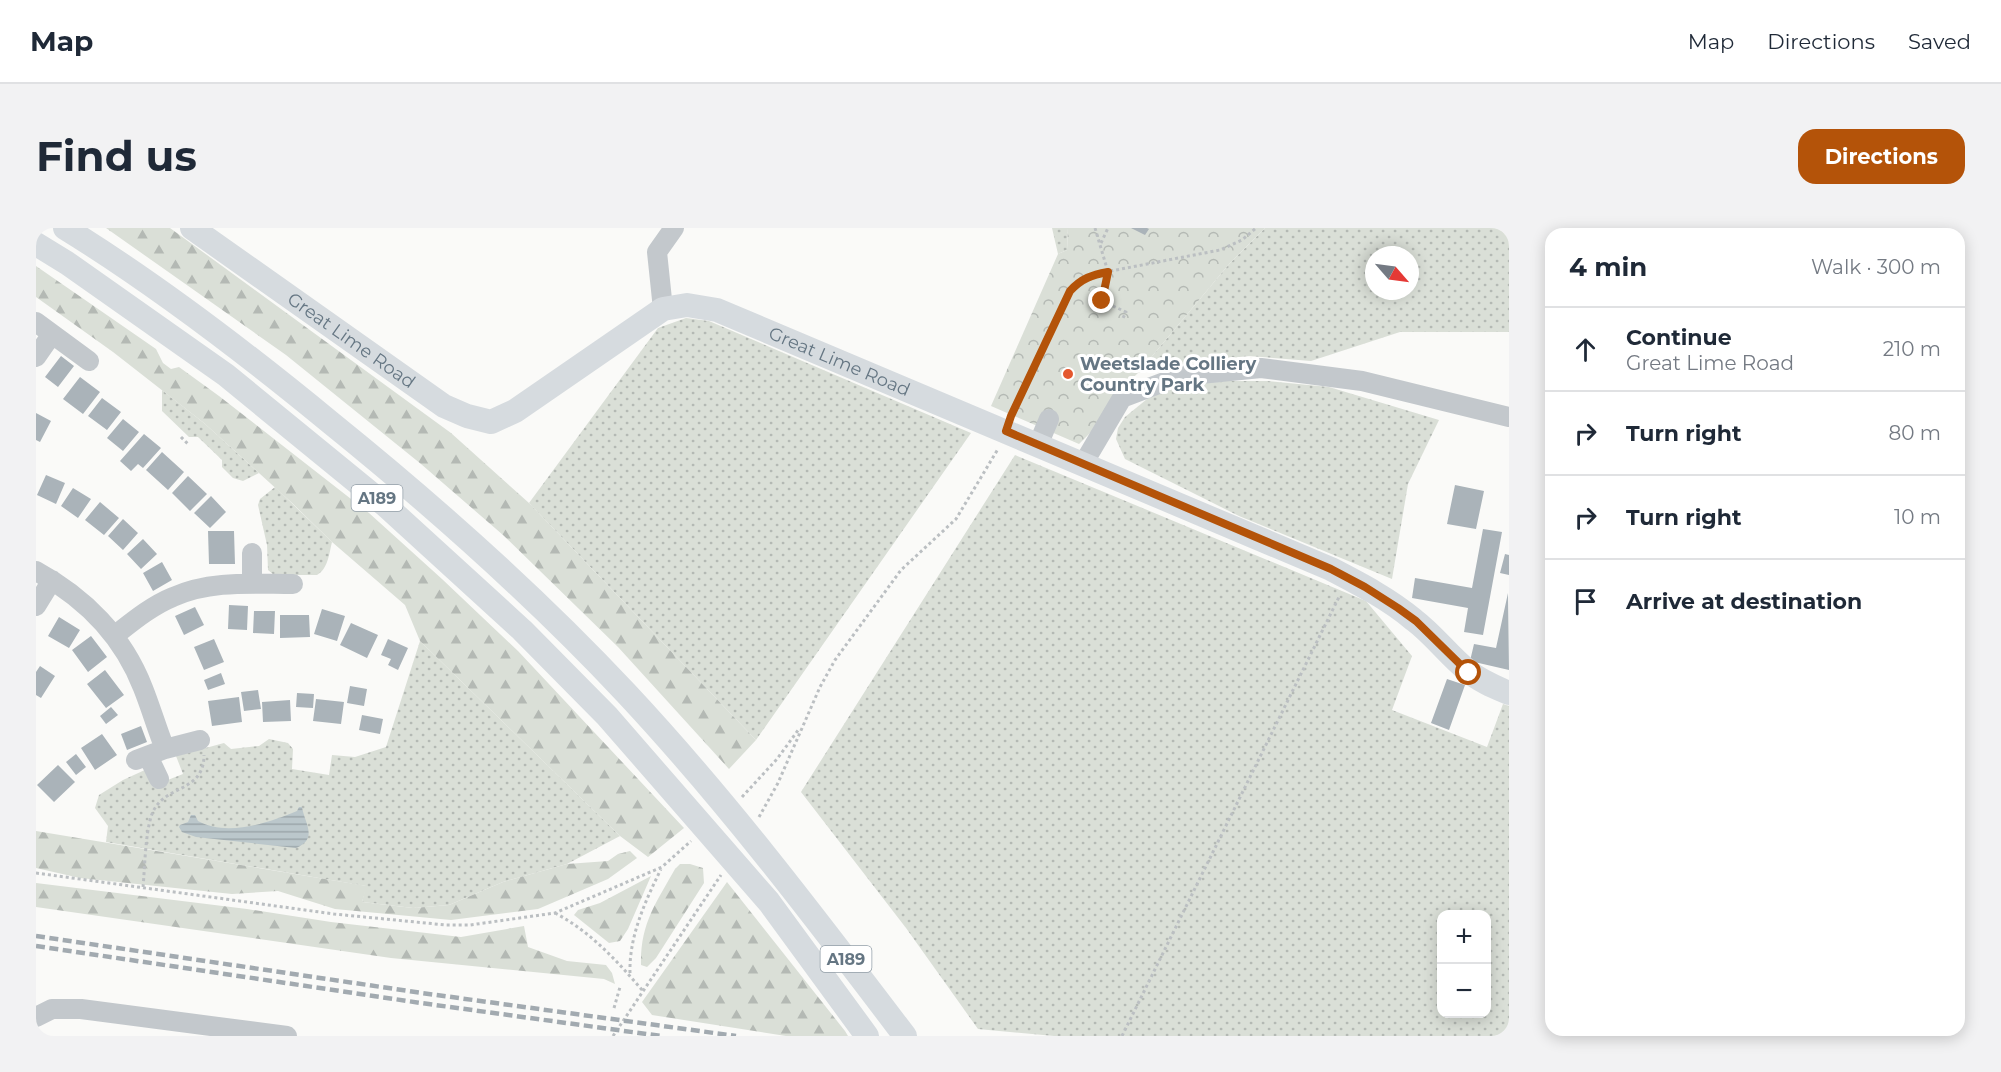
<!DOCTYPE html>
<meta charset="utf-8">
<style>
:root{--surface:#fff;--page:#f2f2f3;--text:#1f2937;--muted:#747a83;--line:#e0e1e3;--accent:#b45309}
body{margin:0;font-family:Montserrat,sans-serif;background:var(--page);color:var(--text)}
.controls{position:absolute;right:18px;bottom:18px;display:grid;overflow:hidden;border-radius:12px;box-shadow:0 3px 15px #0003}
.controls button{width:54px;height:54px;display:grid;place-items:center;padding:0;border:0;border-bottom:2px solid var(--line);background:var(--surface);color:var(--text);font:30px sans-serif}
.compass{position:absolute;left:1329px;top:18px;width:54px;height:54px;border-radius:50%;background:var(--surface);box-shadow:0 3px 15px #0003;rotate:118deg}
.stop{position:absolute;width:18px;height:18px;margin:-14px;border:4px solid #b45309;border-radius:50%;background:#fff}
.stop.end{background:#b45309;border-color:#fff;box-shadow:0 2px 6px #0008}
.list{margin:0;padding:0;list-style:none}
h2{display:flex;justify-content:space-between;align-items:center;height:78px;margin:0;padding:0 24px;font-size:26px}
h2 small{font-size:20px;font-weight:400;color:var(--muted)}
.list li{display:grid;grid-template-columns:39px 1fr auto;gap:18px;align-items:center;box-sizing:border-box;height:84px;padding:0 24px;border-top:2px solid var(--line)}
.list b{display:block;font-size:22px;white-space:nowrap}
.list p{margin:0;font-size:20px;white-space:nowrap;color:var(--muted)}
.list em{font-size:20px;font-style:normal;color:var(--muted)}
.icon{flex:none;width:33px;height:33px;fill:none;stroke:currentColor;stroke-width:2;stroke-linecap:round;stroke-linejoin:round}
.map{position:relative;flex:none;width:1473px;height:808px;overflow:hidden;border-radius:18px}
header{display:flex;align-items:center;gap:36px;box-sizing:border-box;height:84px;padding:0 30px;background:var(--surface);border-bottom:2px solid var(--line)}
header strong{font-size:28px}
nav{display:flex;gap:33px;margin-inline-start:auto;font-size:21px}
.intro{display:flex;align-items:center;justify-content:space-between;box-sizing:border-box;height:144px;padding:0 36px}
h1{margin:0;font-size:42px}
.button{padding:15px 27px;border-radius:18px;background:var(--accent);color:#fff;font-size:21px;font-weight:700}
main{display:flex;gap:36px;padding:0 36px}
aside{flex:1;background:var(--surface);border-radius:18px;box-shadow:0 3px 15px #0003}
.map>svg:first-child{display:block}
.grass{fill:url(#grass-dots);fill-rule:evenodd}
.forest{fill:url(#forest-firs)}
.park{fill:url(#park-crowns)}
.water{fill:url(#water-rules)}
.building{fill:#aab3b9}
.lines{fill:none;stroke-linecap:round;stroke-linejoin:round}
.path{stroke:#bbbfc2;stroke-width:3;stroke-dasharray:3 3;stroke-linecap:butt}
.minor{stroke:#c3c8cc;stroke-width:20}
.major{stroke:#d6dbdf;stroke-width:24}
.rail{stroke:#a2aab0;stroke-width:4.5;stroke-dasharray:9 4.5;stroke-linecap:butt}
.route{stroke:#b45309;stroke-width:8}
.poi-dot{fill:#e4572e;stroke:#fff;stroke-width:2}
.labels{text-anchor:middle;stroke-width:6;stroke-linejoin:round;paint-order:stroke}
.shield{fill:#fff;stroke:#939fa8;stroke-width:1.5}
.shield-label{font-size:16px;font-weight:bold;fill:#657683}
.street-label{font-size:18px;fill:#657683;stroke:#fff}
.poi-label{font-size:18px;font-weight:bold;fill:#657683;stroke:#fff;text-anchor:start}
</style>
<header>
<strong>Map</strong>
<nav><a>Map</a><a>Directions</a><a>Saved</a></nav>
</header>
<div class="intro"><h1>Find us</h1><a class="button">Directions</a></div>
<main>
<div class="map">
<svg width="1473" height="808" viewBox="0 0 1473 808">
<defs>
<pattern id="grass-dots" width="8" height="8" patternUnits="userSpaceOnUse" patternTransform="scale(1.5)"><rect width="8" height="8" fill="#dadfd7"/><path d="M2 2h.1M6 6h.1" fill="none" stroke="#b4b9b4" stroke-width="1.8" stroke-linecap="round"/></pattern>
<pattern id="forest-firs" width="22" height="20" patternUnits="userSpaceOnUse" patternTransform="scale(1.5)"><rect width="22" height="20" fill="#dadfd7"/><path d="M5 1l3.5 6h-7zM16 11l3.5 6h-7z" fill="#b4b9b4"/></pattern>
<pattern id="park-crowns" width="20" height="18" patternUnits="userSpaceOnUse" patternTransform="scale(1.5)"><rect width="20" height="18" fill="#dadfd7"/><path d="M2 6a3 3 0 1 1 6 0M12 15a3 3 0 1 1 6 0" fill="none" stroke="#b4b9b4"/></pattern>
<pattern id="water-rules" width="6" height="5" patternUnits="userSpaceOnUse" patternTransform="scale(1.5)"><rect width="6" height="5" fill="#bbc7cb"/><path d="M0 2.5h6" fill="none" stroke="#9ca6aa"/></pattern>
</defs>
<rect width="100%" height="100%" fill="#fafaf8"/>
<path class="grass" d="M 1016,0 L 1032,0 L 1031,22 L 1022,26 Z
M 1229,0 L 1473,0 L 1473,104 L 1364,104 L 1275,133 L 1213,128 L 1165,133 L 1102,145 L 1194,35 ZM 1338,27 L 1374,27 L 1374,63 L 1338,63 Z
M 650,90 L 673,93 L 935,205 L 720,512 L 493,275 L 622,100 Z
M 1168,153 L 1232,153 L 1293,159 L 1403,192 L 1372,256 L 1356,351 L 1203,288 L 1089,231 L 1080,211 L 1082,200 L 1089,189 L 1111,171 L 1138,159 Z
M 126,162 L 168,195 L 223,245 L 207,253 L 197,250 L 186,239 L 186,232 L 162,209 L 153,209 L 126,183 Z
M 979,227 L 1330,373 L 1376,428 L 1356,482 L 1451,519 L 1467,476 L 1473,478 L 1473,808 L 1018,808 L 942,801 L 870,700 L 765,564 ZM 1406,686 L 1450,686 L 1450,786 L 1406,786 Z
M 239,259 L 296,314 C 293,326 292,341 281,347 L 238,347 L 232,342 L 231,317 L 222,277 L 224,271 Z
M 384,413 L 584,608 L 531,636 L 467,654 L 413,677 L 377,680 L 326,674 L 330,658 L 70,614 L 72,598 L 59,580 L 63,567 L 87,552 L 111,541 L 119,557 L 147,546 L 140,528 L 188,515 L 195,521 L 223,518 L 233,511 L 252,515 L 257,521 L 256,541 L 293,547 L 296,527 L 319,529 L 350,519 Z"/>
<path class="forest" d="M 70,0 L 134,0 L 415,205 L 493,275 L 720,512 L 693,541 L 582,419 L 467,307 L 385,236 L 250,127 Z
M 0,38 L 120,121 L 127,135 L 135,141 L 143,139 L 183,168 L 333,285 L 406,351 L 482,423 L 648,600 L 612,629 L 584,608 L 384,413 L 369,377 L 296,314 L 256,275 L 168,195 L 77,124 L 0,69 Z
M 0,603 L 331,658 L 326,674 L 377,680 L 413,677 L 467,654 L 531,636 L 572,633 L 582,626 L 594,623 L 601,630 L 572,651 L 502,681 L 415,692 L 299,681 L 242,663 L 196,666 L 44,650 L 0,640 Z
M 644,636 L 654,636 L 667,640 L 668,655 L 620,730 L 611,739 L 605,737 C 604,696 620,675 639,641 Z
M 615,648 L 592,701 L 584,713 L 573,715 L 538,687 L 542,682 L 564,675 Z
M 691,654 L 809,803 L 812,808 L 750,808 L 616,787 L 606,774 Z
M 0,655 L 211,681 L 295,694 L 425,709 L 488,698 L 492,719 L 531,733 L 570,737 L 576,745 L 579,756 L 568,751 L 355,730 L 0,679 Z"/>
<path class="park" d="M 1032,0 L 1229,0 L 1194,35 L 1102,145 L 1075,171 L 1056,203 L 1043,216 L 955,178 L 1022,26 L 1031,22 Z"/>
<path class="water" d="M 263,579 L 266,579 C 268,594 283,611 260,620 L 160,609 L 146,604 L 143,599 L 144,597 L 152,594 L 155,587 L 159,587 L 162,593 C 191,609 232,595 261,583 Z"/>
<path class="building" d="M 1095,0 L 1111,0 L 1113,1 L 1109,7 Z
M 25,128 L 38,138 L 22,159 L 9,149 Z
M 44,149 L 64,164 L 47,186 L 27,171 Z
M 66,170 L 85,184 L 71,202 L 52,188 Z
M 0,185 L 15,193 L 4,214 L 0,212 Z
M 87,191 L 103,204 L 87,223 L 71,210 Z
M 108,206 L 125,220 L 107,240 L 102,236 L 95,243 L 84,233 Z
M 126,224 L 148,244 L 132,262 L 110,242 Z
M 10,247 L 29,255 L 20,276 L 1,267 Z
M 152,248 L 171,266 L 154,283 L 136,265 Z
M 1419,257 L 1448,263 L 1440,301 L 1411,296 Z
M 37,260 L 55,271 L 42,290 L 25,278 Z
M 175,268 L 190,284 L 174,300 L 158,285 Z
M 64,274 L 83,290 L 68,307 L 49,292 Z
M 87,291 L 102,305 L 87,322 L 72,308 Z
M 1447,301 L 1466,304 L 1447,407 L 1428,404 L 1432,380 L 1376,370 L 1379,350 L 1436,360 Z
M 172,303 L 198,303 L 199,336 L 173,336 Z
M 107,311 L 121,326 L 105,341 L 91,326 Z
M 1469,326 L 1473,327 L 1473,347 L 1464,345 Z
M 126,334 L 136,352 L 117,363 L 107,345 Z
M 1472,365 L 1473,442 L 1434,433 L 1438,416 L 1460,420 Z
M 193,377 L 212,378 L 211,402 L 192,401 Z
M 159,379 L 168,397 L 148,407 L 139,388 Z
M 286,381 L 309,388 L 301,413 L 278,406 Z
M 218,383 L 239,383 L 238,406 L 217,405 Z
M 244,387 L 273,387 L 274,409 L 244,410 Z
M 23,389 L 44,402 L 33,420 L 12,408 Z
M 315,395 L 342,407 L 331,430 L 304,417 Z
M 55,408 L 71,429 L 52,444 L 36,422 Z
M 178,411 L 188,434 L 168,442 L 158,419 Z
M 352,411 L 372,420 L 362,442 L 352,437 L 355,431 L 345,427 Z
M 4,438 L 19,448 L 5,470 L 0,467 L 0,444 Z
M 69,442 L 88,467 L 70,480 L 51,456 Z
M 185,445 L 189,456 L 172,462 L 168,452 Z
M 1411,451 L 1429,457 L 1413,502 L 1395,495 Z
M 314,458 L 331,461 L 328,478 L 311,475 Z
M 222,462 L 225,481 L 208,483 L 205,464 Z
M 261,465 L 278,466 L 277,480 L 260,479 Z
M 203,469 L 206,494 L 176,498 L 172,473 Z
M 280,471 L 308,474 L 305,496 L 277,493 Z
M 254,472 L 255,493 L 227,494 L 226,474 Z
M 75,479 L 82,487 L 70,496 L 64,488 Z
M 326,487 L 347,491 L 344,506 L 323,502 Z
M 105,498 L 111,514 L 91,522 L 85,506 Z
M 66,506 L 81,527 L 59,542 L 45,520 Z
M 40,526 L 50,539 L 40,547 L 30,534 Z
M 22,537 L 39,554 L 18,574 L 1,557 Z"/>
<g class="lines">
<path class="path" d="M 1059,0 L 1072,44 L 1065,77
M 1065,15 L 1072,0
M 1066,73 L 1090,84 L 1087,90
M 977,184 L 1027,76 C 1034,63 1040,54 1054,47 L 1184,22 L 1206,12 L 1220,0
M 145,209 L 153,217
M 706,569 L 741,531 L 763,501
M 723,589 L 742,555 L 784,459 L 799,432 L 865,342 L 920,291 L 962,221
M 0,645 L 298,686 L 410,697 L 434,697 L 519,685 L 626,639 L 655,613
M 107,659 C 109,640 109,595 119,580 C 133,557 168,563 168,527
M 519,685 C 555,704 581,733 607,763
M 594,745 C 593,708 609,674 625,641
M 578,780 L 584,759
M 577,808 L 685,647
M 1086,808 L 1303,369"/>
<path class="minor" d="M 627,81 L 621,24 L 638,0
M 0,94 L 53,133
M 0,129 L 16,106
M 1002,217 L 1013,191
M 1047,236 L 1086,170 L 1144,148 L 1225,140 L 1326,153 L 1473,189
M 216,325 L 216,356
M 0,343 C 48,369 87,408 107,460 C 115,480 121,501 129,521
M 0,378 L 16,352
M 78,408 C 96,394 115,378 137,369 C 174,352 217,356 257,356
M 112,528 L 123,551
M 100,532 L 129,521 L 164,512
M 0,789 L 16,781 L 45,781 L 251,808"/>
<g class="major">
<path d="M 29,0 C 123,58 210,125 295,195 C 399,279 499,368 590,465 C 691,573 780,691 869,808"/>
<path id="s1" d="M 156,0 L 408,178 L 431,188 L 455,194 L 479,183 L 627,81 L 651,77 L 681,82 L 1295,341 C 1324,356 1353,371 1378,392 C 1398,407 1413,428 1432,443 C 1444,453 1459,459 1473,465"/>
<path d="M 0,16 L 31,35 L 190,147 L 349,277 L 486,402 L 571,488 L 733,674 L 831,808"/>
</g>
<path class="rail" d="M 0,708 L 386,765 L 700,808
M 0,718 L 385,775 L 625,808"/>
</g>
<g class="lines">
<path class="route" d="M 1066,73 L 1072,44 C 1056,47 1046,50 1034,63 L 975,188 L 970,203 L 1295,341 L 1329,359 L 1362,380 L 1380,393 L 1433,445"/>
</g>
<circle class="poi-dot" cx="1032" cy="146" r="6"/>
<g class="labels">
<g class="shield">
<rect x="315.5" y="257" width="51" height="26" rx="4.5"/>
<rect x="784.5" y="718" width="51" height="26" rx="4.5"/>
</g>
<g class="shield-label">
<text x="341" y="276">A189</text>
<text x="810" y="737">A189</text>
</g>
<g class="street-label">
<text dy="6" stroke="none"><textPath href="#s1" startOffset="195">Great Lime Road</textPath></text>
<text dy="6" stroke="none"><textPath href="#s1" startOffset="752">Great Lime Road</textPath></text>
</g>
<g class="poi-label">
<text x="1044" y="142">Weetslade Colliery<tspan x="1044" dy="21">Country Park</tspan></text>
</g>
</g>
</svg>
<div class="controls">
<button>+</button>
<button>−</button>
</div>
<svg class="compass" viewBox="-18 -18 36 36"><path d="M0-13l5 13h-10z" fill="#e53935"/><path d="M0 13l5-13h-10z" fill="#747a83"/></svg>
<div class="stop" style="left:1433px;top:445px"></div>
<div class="stop end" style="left:1066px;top:73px"></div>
</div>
<aside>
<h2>4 min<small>Walk · 300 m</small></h2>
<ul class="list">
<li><svg class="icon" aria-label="ahead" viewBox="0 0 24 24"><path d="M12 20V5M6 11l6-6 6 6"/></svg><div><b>Continue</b><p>Great Lime Road</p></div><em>210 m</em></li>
<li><svg class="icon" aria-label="right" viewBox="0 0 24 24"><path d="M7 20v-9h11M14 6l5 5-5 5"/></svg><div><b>Turn right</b></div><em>80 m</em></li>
<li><svg class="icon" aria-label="right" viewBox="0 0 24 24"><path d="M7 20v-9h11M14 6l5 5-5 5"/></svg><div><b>Turn right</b></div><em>10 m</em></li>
<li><svg class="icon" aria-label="arrive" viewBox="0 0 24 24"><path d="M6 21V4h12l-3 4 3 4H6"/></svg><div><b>Arrive at destination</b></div></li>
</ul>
</aside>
</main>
